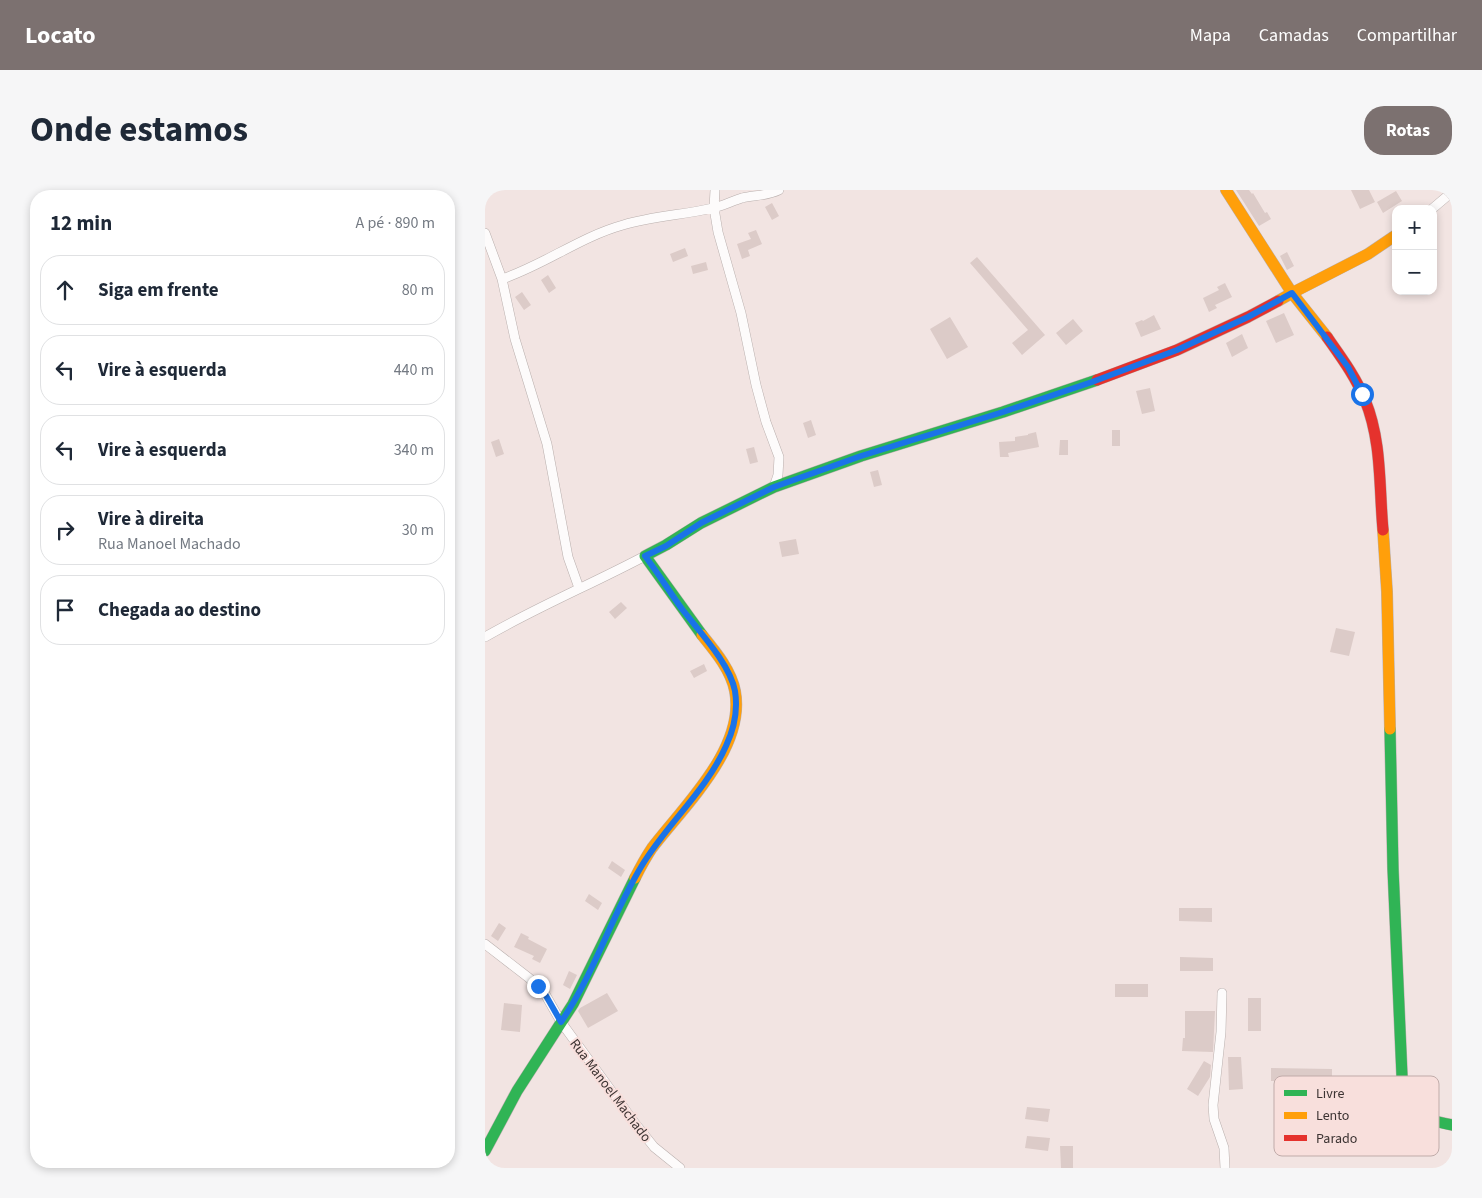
<!DOCTYPE html>
<html lang="pt">
<meta charset="utf-8">
<style>
:root{--surface:#fff;--page:#f6f6f7;--text:#1f2937;--muted:#747a83;--line:#e0e1e3;--accent:#7c7170}
body{margin:0;font-family:"Source Sans 3",sans-serif;background:var(--page);color:var(--text)}
.controls{position:absolute;right:15px;top:15px;display:grid;overflow:hidden;border-radius:10px;box-shadow:0 2px 8px #0003}
.controls button{width:45px;height:45px;display:grid;place-items:center;padding:0;border:0;border-bottom:1px solid var(--line);background:var(--surface);color:var(--text);font:25px sans-serif}
.stop{position:absolute;width:15px;height:15px;margin:-11px;border:4px solid #1a73e8;border-radius:50%;background:#fff}
.stop.end{background:#1a73e8;border-color:#fff;box-shadow:0 1px 5px #0008}
.list{margin:0;padding:0;list-style:none}
h2{display:flex;justify-content:space-between;align-items:center;height:65px;margin:0;padding:0 20px;font-size:21px}
h2 small{font-size:16px;font-weight:400;color:var(--muted)}
.list li{display:grid;grid-template-columns:32px 1fr auto;gap:15px;align-items:center;box-sizing:border-box;height:70px;margin:0 10px 10px;padding:0 10px;border:1px solid var(--line);border-radius:20px}
.list b{display:block;font-size:19px;white-space:nowrap}
.list p{margin:0;font-size:16px;white-space:nowrap;color:var(--muted)}
.list em{font-size:16px;font-style:normal;color:var(--muted)}
.icon{flex:none;width:28px;height:28px;fill:none;stroke:currentColor;stroke-width:2;stroke-linecap:round;stroke-linejoin:round}
.map{position:relative;flex:none;width:967px;height:978px;overflow:hidden;border-radius:20px}
header{display:flex;align-items:center;gap:30px;box-sizing:border-box;height:70px;padding:0 25px;background:var(--accent);color:#fff}
header strong{font-size:24px}
nav{display:flex;gap:28px;margin-inline-start:auto;font-size:18px}
.intro{display:flex;align-items:center;justify-content:space-between;box-sizing:border-box;height:120px;padding:0 30px}
h1{margin:0;font-size:35px}
.button{padding:12px 22px;border-radius:20px;background:var(--accent);color:#fff;font-size:18px;font-weight:700}
main{display:flex;gap:30px;padding:0 30px}
aside{flex:1;background:var(--surface);border-radius:20px;box-shadow:0 2px 8px #0003}
.map>svg:first-child{display:block}
.building{fill:#dccbc8}
.lines{fill:none;stroke-linecap:round;stroke-linejoin:round}
.street-casing{stroke:#b9afad;stroke-width:10}
.fast-casing{stroke:#b9afad;stroke-width:12}
.slow-casing{stroke:#b9afad;stroke-width:12}
.jam-casing{stroke:#b9afad;stroke-width:12}
.street{stroke:#fdfbfb;stroke-width:9}
.fast{stroke:#30b455;stroke-width:11}
.slow{stroke:#ff9f0a;stroke-width:11}
.jam{stroke:#e5322d;stroke-width:11}
.route{stroke:#1a73e8;stroke-width:6}
.labels{text-anchor:middle;stroke-width:4;stroke-linejoin:round;paint-order:stroke}
.street-label{font-size:14px;fill:#3c3332;stroke:#f8dfdc}
.key{fill:#f8dfdc;stroke:#c0aba9;stroke-width:1}
.key-label{font-size:14px;fill:#3c3332}
</style>
<header>
<strong>Locato</strong>
<nav><a>Mapa</a><a>Camadas</a><a>Compartilhar</a></nav>
</header>
<div class="intro"><h1>Onde estamos</h1><a class="button">Rotas</a></div>
<main>
<aside>
<h2>12 min<small>A pé · 890 m</small></h2>
<ul class="list">
<li><svg class="icon" aria-label="ahead" viewBox="0 0 24 24"><path d="M12 20V5M6 11l6-6 6 6"/></svg><div><b>Siga em frente</b></div><em>80 m</em></li>
<li><svg class="icon" aria-label="left" viewBox="0 0 24 24"><path d="M17 20v-9H6M10 6l-5 5 5 5"/></svg><div><b>Vire à esquerda</b></div><em>440 m</em></li>
<li><svg class="icon" aria-label="left" viewBox="0 0 24 24"><path d="M17 20v-9H6M10 6l-5 5 5 5"/></svg><div><b>Vire à esquerda</b></div><em>340 m</em></li>
<li><svg class="icon" aria-label="right" viewBox="0 0 24 24"><path d="M7 20v-9h11M14 6l5 5-5 5"/></svg><div><b>Vire à direita</b><p>Rua Manoel Machado</p></div><em>30 m</em></li>
<li><svg class="icon" aria-label="arrive" viewBox="0 0 24 24"><path d="M6 21V4h12l-3 4 3 4H6"/></svg><div><b>Chegada ao destino</b></div></li>
</ul>
</aside>
<div class="map">
<svg width="967" height="978" viewBox="0 0 967 978">
<rect width="100%" height="100%" fill="#f2e4e2"/>
<path class="building" d="M 751,0 L 764,0 L 767,4 L 768,3 L 780,23 L 782,22 L 786,29 L 774,36 Z
M 866,0 L 884,0 L 890,12 L 875,19 Z
M 911,1 L 917,11 L 898,23 L 892,12 Z
M 287,13 L 294,26 L 287,30 L 280,17 Z
M 271,40 L 277,54 L 263,60 L 265,66 L 257,69 L 252,54 L 266,49 L 263,43 Z
M 200,58 L 203,66 L 188,72 L 185,64 Z
M 802,62 L 809,76 L 802,80 L 795,66 Z
M 492,67 L 560,145 L 537,165 L 527,153 L 543,140 L 485,73 Z
M 221,72 L 223,80 L 208,84 L 206,76 Z
M 63,85 L 71,98 L 64,103 L 56,90 Z
M 740,93 L 747,107 L 730,115 L 732,118 L 724,122 L 718,108 L 734,100 L 732,97 Z
M 37,102 L 46,115 L 39,120 L 30,107 Z
M 799,123 L 809,145 L 791,153 L 781,131 Z
M 669,125 L 676,139 L 656,147 L 650,133 L 657,130 L 658,131 Z
M 465,127 L 483,157 L 462,169 L 445,139 Z
M 588,129 L 598,141 L 581,155 L 571,143 Z
M 757,144 L 763,158 L 747,167 L 741,153 Z
M 665,198 L 670,221 L 657,224 L 651,201 Z
M 326,230 L 331,245 L 323,248 L 318,233 Z
M 627,240 L 635,240 L 635,256 L 627,256 Z
M 551,242 L 554,257 L 523,263 L 524,267 L 515,267 L 514,252 L 530,251 L 530,247 L 543,245 L 543,244 Z
M 14,249 L 19,264 L 11,267 L 6,252 Z
M 575,250 L 583,250 L 583,265 L 574,265 Z
M 269,257 L 273,272 L 265,274 L 261,259 Z
M 393,280 L 397,295 L 389,297 L 385,282 Z
M 311,349 L 314,364 L 297,367 L 294,352 Z
M 136,412 L 142,418 L 130,429 L 124,422 Z
M 851,438 L 870,442 L 864,466 L 845,462 Z
M 219,474 L 222,481 L 209,488 L 205,481 Z
M 127,671 L 140,680 L 136,687 L 123,678 Z
M 104,704 L 117,713 L 113,720 L 100,711 Z
M 694,718 L 727,718 L 727,732 L 694,731 Z
M 14,733 L 21,738 L 13,751 L 6,746 Z
M 36,743 L 44,747 L 43,749 L 62,759 L 55,773 L 47,769 L 49,766 L 29,757 Z
M 695,767 L 728,768 L 728,781 L 695,781 Z
M 84,781 L 92,785 L 85,799 L 78,795 Z
M 630,794 L 663,794 L 663,807 L 630,807 Z
M 122,803 L 133,821 L 103,838 L 93,821 L 95,818 Z
M 763,808 L 776,808 L 776,841 L 763,841 Z
M 19,813 L 37,815 L 35,842 L 16,840 Z
M 700,821 L 730,821 L 728,862 L 697,861 L 698,848 L 700,848 Z
M 743,867 L 756,867 L 758,899 L 744,900 Z
M 719,871 L 726,875 L 725,887 L 713,906 L 702,899 Z
M 786,878 L 847,879 L 847,892 L 786,891 Z
M 542,917 L 565,919 L 563,932 L 540,929 Z
M 542,946 L 565,948 L 563,961 L 540,958 Z
M 575,956 L 588,956 L 588,978 L 576,978 Z"/>
<g class="lines">
<g class="street-casing">
<path id="street" d="M 230,0 L 229,18 L 233,42 L 256,123 L 271,195 L 281,232 L 294,267 L 293,285 L 289,297
M 947,19 L 967,2
M 0,43 L 17,89 L 30,149 L 62,254 L 83,367 L 94,398
M 17,89 C 59,75 95,47 138,35 C 168,26 198,25 228,18 C 238,16 247,11 257,8 C 270,5 282,6 294,0
M 0,447 C 52,417 107,394 160,366
M 0,754 L 44,788 L 60,804 L 76,832 L 149,932 L 169,957 L 195,978
M 737,803 L 736,842 L 728,915 L 729,929 L 739,958 L 740,978"/>
</g>
<g class="fast-casing">
<path id="fast" d="M 217,445 L 160,366 L 181,355 L 216,333 L 289,297 L 376,266 L 518,222 L 612,190
M 905,539 L 908,679 L 918,909 C 923,928 951,931 967,935
M 0,961 L 32,901 L 88,814 L 150,688"/>
</g>
<g class="slow-casing">
<path id="slow" d="M 741,0 L 807,103 L 793,111
M 842,147 L 807,103 L 883,64 L 911,45
M 898,340 L 902,402 L 905,539
M 150,688 C 155,678 161,667 167,658 C 199,616 261,558 250,501 C 246,480 230,461 217,445"/>
</g>
<g class="jam-casing">
<path id="jam" d="M 842,147 C 856,167 871,187 880,210 C 897,251 894,297 898,340
M 612,190 L 692,160 L 763,127 L 793,111"/>
</g>
<use href="#street" class="street"/>
<use href="#fast" class="fast"/>
<use href="#slow" class="slow"/>
<use href="#jam" class="jam"/>
</g>
<g class="lines">
<path class="route" d="M 53,796 L 60,804 L 76,832 C 109,784 126,727 156,677 C 181,635 221,601 241,556 C 249,539 253,520 250,501 C 245,474 214,441 197,419 C 184,401 173,383 160,366 L 181,356 L 216,333 L 289,297 L 376,266 L 518,222 L 607,192 L 692,160 L 763,127 L 807,103 L 863,177 L 877,204"/>
</g>
<g class="labels">
<g class="street-label">
<text transform="translate(126 900) rotate(53)" y="5">Rua Manoel Machado</text>
</g>
</g>
<rect x="789" y="886" width="165" height="80" rx="8" class="key"/>
<rect x="799" y="900" width="23" height="6" fill="#30b455"/>
<rect x="799" y="922" width="23" height="7" fill="#ff9f0a"/>
<rect x="799" y="945" width="23" height="6" fill="#e5322d"/>
<g class="key-label">
<text x="831" y="908">Livre</text>
<text x="831" y="930">Lento</text>
<text x="831" y="953">Parado</text>
</g>
</svg>
<div class="controls">
<button>+</button>
<button>−</button>
</div>
<div class="stop" style="left:877px;top:204px"></div>
<div class="stop end" style="left:53px;top:796px"></div>
</div>
</main>
